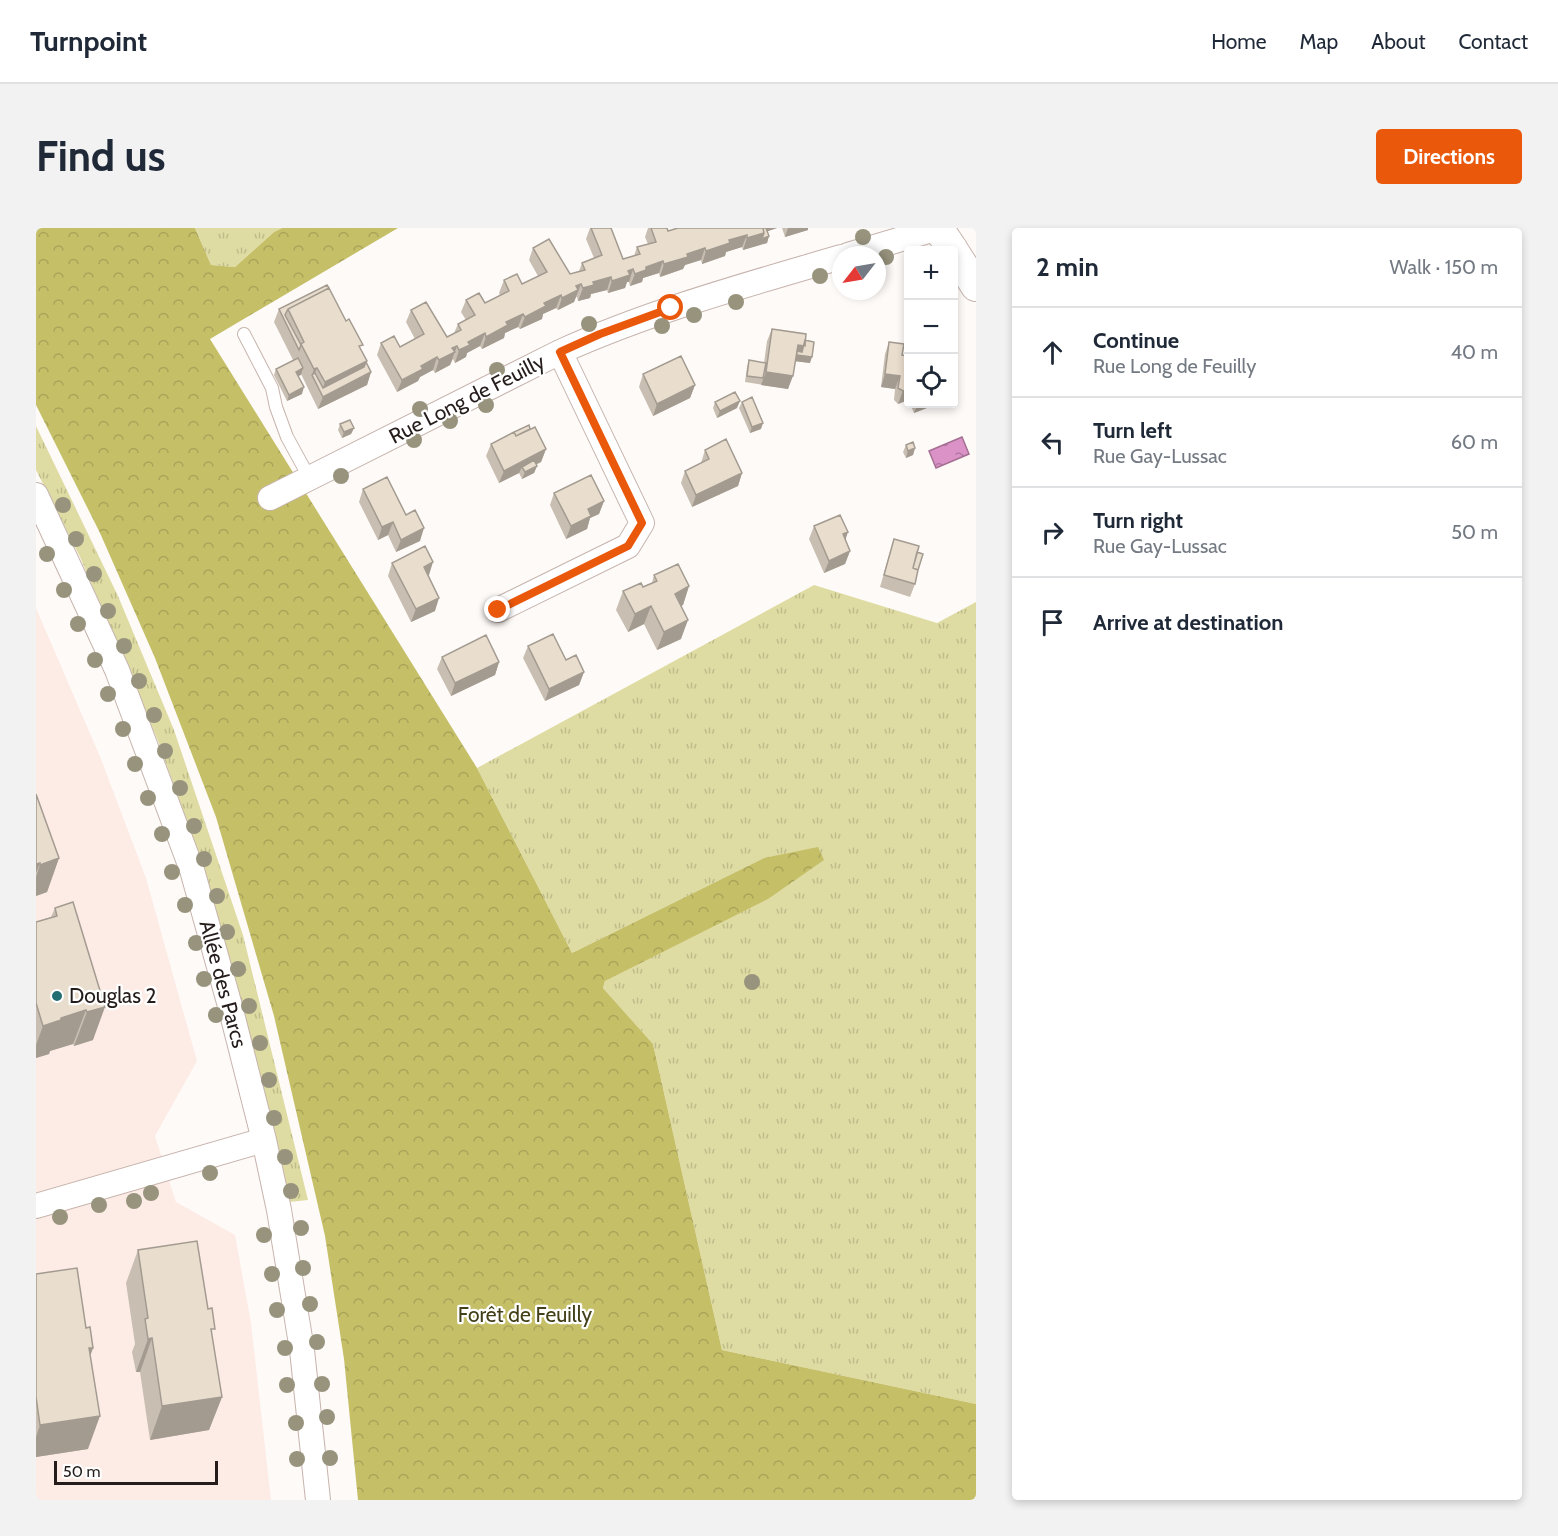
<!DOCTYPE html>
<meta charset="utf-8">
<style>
:root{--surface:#fff;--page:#f2f2f3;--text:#1f2937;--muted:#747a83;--line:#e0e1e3;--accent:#ea580c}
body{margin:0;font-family:Cabin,sans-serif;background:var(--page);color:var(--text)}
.controls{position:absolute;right:18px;top:18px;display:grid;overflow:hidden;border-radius:6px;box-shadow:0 3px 9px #0003}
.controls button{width:54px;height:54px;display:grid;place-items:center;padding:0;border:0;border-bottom:2px solid var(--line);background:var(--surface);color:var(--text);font:30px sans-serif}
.compass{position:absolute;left:796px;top:18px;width:54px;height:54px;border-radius:50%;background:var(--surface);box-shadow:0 3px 9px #0003;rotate:239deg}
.scale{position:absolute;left:18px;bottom:15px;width:164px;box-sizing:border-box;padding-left:6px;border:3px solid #251d1b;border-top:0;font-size:16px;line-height:21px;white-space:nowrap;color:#251d1b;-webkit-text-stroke:4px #fff;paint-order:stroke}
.stop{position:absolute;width:18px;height:18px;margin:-14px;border:4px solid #ea580c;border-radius:50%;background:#fff}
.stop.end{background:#ea580c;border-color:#fff;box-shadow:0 2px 6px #0008}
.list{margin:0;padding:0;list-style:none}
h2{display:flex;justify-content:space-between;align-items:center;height:78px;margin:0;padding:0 24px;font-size:26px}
h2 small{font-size:20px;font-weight:400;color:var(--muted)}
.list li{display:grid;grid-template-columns:39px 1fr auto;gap:18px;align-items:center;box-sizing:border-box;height:90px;padding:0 24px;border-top:2px solid var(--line)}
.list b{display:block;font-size:22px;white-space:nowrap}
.list p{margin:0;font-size:20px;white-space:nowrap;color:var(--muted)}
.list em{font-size:20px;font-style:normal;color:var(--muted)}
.icon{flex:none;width:33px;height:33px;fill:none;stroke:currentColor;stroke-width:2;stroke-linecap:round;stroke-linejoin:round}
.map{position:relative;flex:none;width:940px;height:1272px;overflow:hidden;border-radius:6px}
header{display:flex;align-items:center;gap:36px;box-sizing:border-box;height:84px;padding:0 30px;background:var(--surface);border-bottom:2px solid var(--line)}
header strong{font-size:28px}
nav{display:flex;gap:33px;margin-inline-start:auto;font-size:21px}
.intro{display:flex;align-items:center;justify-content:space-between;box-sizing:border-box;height:144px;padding:0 36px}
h1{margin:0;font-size:42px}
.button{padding:15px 27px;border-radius:6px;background:var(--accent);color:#fff;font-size:21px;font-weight:700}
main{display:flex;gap:36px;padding:0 36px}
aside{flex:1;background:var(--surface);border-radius:6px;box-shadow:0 3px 9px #0003}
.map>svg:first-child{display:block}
.built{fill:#fdece6}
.grass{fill:url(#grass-tufts)}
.forest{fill:url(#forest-crowns)}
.water{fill:url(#water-ripples);stroke:#a46f93;stroke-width:1.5}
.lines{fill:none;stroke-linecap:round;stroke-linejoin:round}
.service-casing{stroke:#c7b4ad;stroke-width:14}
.minor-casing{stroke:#c7b4ad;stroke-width:26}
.tertiary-casing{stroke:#c7b4ad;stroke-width:32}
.service{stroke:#fff;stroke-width:12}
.minor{stroke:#fff;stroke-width:24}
.tertiary{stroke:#fff;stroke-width:30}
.tree{fill:#97937d}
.wall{fill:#c8beb1}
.shaded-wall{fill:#a39b90}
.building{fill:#e9ddce;stroke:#a39b90;stroke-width:1.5}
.route{stroke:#ea580c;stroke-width:8}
.poi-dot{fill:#226e72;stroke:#fff;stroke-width:2}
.labels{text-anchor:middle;stroke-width:4.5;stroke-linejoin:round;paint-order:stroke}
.street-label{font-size:21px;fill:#251d1b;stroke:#fff}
.poi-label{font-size:21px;fill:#251d1b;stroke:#fff;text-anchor:start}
.park-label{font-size:21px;fill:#423f19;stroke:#fff}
</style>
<header>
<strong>Turnpoint</strong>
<nav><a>Home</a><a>Map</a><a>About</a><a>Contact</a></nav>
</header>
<div class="intro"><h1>Find us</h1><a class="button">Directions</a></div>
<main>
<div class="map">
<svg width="940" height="1272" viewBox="0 0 940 1272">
<defs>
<pattern id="grass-tufts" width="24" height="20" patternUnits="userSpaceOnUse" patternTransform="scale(1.5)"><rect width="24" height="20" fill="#dfdca3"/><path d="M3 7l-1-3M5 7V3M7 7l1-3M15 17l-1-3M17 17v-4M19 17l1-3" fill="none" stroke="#bfbc8c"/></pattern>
<pattern id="forest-crowns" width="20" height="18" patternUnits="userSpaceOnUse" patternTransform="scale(1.5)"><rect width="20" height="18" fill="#c5bf67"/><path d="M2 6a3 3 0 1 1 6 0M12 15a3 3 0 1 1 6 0" fill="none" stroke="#a9a459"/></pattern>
<pattern id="water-ripples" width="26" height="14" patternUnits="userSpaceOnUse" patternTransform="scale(1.5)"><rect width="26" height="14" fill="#db92c7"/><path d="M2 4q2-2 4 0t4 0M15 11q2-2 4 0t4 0" fill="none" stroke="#b177a1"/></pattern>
</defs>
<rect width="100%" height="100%" fill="#fefaf8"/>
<path class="built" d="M 0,380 L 65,531 L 110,650 L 161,833 L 119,908 L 140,974 L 199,1007 L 215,1095 L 235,1272 L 0,1272 Z"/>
<path class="grass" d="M 159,0 L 246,0 L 238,4 L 199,39 L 175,37 Z
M 0,198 L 82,368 L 138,502 L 207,707 L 272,972 L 253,974 L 157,611 L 122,513 L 44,329 L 0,242 Z
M 778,357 L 901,395 L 940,374 L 940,1176 L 686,1122 L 617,816 L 567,760 L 569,753 L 728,630 L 536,725 L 441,540 Z"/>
<path class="forest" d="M 0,0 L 159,0 L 175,37 L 199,39 L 238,4 L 246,0 L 362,0 L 174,111 L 441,540 L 536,725 L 728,630 L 782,619 L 788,632 L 732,671 L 569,753 L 567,760 L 617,816 L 686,1122 L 940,1176 L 940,1272 L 322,1272 L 308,1131 L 289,1008 L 238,788 L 180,589 L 119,430 L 64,305 L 0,177 Z"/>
<path class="water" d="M 926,209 L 933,226 L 900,240 L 893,223 Z"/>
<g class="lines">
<g class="service-casing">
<path id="service" d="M 208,106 L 236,160 L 240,179 L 251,209 L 274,251"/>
</g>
<g class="minor-casing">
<path id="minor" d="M 812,27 L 902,0
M 0,267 L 81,442 L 156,642 L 194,778 L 228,912 L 243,982 L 266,1122 L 282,1272
M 234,270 L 524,124 C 615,83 710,57 805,29
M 462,382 L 592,318 L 606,295 L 524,124
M 0,978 L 228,912"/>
</g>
<g class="tertiary-casing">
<path id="tertiary" d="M 902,0 L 917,22
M 918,24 L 940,58"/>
</g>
<use href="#service" class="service"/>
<use href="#minor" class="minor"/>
<use href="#tertiary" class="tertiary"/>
</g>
<g class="tree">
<circle cx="827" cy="9" r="8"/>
<circle cx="850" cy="29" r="8"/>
<circle cx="784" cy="48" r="8"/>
<circle cx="700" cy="74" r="8"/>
<circle cx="658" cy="87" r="8"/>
<circle cx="553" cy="96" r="8"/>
<circle cx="626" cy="98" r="8"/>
<circle cx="461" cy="142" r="8"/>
<circle cx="450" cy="177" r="8"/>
<circle cx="384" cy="181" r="8"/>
<circle cx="414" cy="193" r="8"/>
<circle cx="378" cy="212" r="8"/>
<circle cx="305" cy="248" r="8"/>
<circle cx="27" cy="277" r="8"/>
<circle cx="40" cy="311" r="8"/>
<circle cx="11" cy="326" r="8"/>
<circle cx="58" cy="346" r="8"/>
<circle cx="28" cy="362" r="8"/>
<circle cx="72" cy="383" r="8"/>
<circle cx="42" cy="396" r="8"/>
<circle cx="88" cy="418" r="8"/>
<circle cx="59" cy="432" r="8"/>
<circle cx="103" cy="453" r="8"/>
<circle cx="72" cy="466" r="8"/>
<circle cx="118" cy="487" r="8"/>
<circle cx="87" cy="501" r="8"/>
<circle cx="129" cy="523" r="8"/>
<circle cx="99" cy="536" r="8"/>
<circle cx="144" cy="560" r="8"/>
<circle cx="112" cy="570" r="8"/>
<circle cx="158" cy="598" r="8"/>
<circle cx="126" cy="606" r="8"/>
<circle cx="168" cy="631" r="8"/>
<circle cx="136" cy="644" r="8"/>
<circle cx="181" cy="668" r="8"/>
<circle cx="149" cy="677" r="8"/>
<circle cx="191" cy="704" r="8"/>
<circle cx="160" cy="715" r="8"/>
<circle cx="202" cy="741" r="8"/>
<circle cx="168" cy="751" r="8"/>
<circle cx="716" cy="754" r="8"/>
<circle cx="213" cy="778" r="8"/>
<circle cx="180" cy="787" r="8"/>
<circle cx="224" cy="815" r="8"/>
<circle cx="233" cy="852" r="8"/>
<circle cx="238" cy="890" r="8"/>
<circle cx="249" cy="929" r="8"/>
<circle cx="174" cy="945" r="8"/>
<circle cx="255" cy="963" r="8"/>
<circle cx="115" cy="965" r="8"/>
<circle cx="98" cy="973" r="8"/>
<circle cx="63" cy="977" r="8"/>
<circle cx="24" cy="989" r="8"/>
<circle cx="265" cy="1000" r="8"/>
<circle cx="228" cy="1007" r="8"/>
<circle cx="267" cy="1040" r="8"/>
<circle cx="236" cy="1046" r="8"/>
<circle cx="274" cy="1076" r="8"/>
<circle cx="241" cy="1082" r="8"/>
<circle cx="281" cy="1114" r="8"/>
<circle cx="249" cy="1120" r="8"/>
<circle cx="286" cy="1156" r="8"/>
<circle cx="251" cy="1157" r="8"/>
<circle cx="291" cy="1189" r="8"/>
<circle cx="260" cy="1195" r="8"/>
<circle cx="294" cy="1230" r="8"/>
<circle cx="261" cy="1231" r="8"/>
</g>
<path class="wall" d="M 554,0 L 575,0 L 587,31 L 598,28 L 601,19 L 612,16 L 609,9 L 612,0 L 631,0 L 632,3 L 642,0 L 741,0 L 731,3 L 733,8 L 731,15 L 724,17 L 707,22 L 706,19 L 690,24 L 689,28 L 666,36 L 665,32 L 649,37 L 647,41 L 624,49 L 623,45 L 607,50 L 606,54 L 594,58 L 593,54 L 591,54 L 589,60 L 572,65 L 571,62 L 555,66 L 554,70 L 542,73 L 541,69 L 540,69 L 538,74 L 522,82 L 520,80 L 507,86 L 506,91 L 484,101 L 482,99 L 469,105 L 468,110 L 446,121 L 444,118 L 431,125 L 430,129 L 419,135 L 417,131 L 414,137 L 399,145 L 397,142 L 384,149 L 382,153 L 361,164 L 341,127 L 345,115 L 364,119 L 379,111 L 370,94 L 375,82 L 411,109 L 418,105 L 422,96 L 430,92 L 425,84 L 430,72 L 449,75 L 464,67 L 463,65 L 468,52 L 486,56 L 502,48 L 493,32 L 497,20 L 534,46 L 543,43 L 546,35 L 558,30 L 550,11 Z
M 746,0 L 772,0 L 772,2 L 749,9 Z
M 291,57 L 335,144 L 331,157 L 282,181 L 265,146 L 262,148 L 266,166 L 251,173 L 238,147 L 240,141 L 257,132 L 238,94 L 243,81 Z
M 736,101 L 769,112 L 774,135 L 759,133 L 752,161 L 709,154 L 711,139 L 713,132 L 728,135 L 731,113 Z
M 853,114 L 866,127 L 873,128 L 873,172 L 862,176 L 858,172 L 859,161 L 845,159 L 849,126 Z
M 607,146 L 659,157 L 654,170 L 617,188 L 603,159 Z
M 679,174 L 701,180 L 681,190 L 677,180 Z
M 706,174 L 725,201 L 714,205 L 703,180 Z
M 874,176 L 901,176 L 878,185 Z
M 304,196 L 318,200 L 315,206 L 306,210 L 302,202 Z
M 494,201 L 510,221 L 505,234 L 500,236 L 501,238 L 498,245 L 486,251 L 483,245 L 463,255 L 450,228 L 455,216 Z
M 870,217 L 879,220 L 877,227 L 870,230 L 867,224 Z
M 669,222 L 706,245 L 702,258 L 656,279 L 645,255 L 649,243 L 665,235 Z
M 327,261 L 384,313 L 360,324 L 352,307 L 342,312 L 323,274 Z
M 518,265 L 568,273 L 563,286 L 554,290 L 551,301 L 530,311 L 514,277 Z
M 778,298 L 814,323 L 809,336 L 788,345 L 773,311 Z
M 858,311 L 881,324 L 879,356 L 874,369 L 844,359 L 854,324 Z
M 356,335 L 393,347 L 392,347 L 399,383 L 375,394 L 352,348 Z
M 618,347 L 653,358 L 647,377 L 645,378 L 645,411 L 621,422 L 608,396 L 592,404 L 580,382 L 587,363 L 607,359 L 616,355 Z
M 492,418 L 530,432 L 548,444 L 543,457 L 509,473 L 487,430 Z
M 406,429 L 463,434 L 459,447 L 415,468 L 401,441 Z
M 0,566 L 23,630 L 11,664 L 0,668 Z
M 37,674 L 57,812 L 38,818 L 37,816 L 14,823 L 13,826 L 0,830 L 0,694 L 15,689 L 19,680 Z
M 102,1022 L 176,1108 L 186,1169 L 173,1202 L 114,1212 L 104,1144 L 100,1144 L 96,1124 L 99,1116 L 90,1055 Z
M 0,1046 L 50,1100 L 57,1120 L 54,1128 L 52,1221 L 0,1229 Z"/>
<path class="shaded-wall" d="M 729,0 L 741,0 L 727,5 Z
M 752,0 L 772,0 L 772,2 L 749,9 Z
M 728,5 L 724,17 L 707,22 L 711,10 Z
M 711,7 L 706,19 L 690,24 L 689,28 L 666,36 L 670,23 L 693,12 Z
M 733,8 L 731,15 L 724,17 L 726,11 Z
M 669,20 L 665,32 L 649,37 L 647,41 L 624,49 L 628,36 L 651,26 Z
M 627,33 L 623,45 L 607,50 L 606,54 L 594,58 L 599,46 L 610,39 Z
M 597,41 L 593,54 L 591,54 L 589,60 L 572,65 L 576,53 L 592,43 Z
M 575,49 L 571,62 L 555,66 L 554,70 L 542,73 L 547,60 L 557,54 Z
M 545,56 L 538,74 L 522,82 L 526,70 L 540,58 Z
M 525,67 L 520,80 L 507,86 L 506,91 L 484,101 L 489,89 L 508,75 Z
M 487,86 L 482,99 L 469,105 L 468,110 L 446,121 L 450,109 L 470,94 Z
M 449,105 L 444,118 L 431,125 L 430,129 L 419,135 L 423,122 L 432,114 Z
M 762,117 L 769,118 L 776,129 L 774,135 L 757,133 Z
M 421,118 L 414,137 L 399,145 L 403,132 L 416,120 Z
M 401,129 L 397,142 L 384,149 L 382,153 L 361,164 L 366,152 L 385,138 Z
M 331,133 L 325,150 L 335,144 L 331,157 L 282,181 L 287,169 L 285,165 L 289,154 Z
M 267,140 L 265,147 L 257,150 L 260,144 Z
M 281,140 L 277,150 L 276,147 L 278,141 Z
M 730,144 L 757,148 L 752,161 L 725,157 Z
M 849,146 L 864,148 L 859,161 L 845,159 Z
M 659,157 L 654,170 L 617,188 L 621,176 Z
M 268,159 L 266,166 L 251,173 L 253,167 Z
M 873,161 L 872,172 L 862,176 L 867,163 Z
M 704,173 L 701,180 L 681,190 L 684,183 Z
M 882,176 L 901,176 L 878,185 Z
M 727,195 L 725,201 L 714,205 L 716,199 Z
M 318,200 L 315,206 L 306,210 L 308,204 Z
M 879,220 L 877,227 L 870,230 L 872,223 Z
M 510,221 L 505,234 L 488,243 L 486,239 L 483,245 L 463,255 L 468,243 Z
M 501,238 L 498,245 L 486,251 L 489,244 Z
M 706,245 L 702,258 L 656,279 L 660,267 Z
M 568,273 L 563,286 L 554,290 L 551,301 L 530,311 L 535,298 L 552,281 Z
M 357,294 L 352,307 L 342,312 L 346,299 Z
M 388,300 L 384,313 L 360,324 L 365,312 Z
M 812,304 L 808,316 L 807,306 Z
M 814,323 L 809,336 L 788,345 L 793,333 Z
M 397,334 L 393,347 L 383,351 L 388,339 Z
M 653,358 L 647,377 L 632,384 L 639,366 Z
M 403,370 L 399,383 L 375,394 L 380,381 Z
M 615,378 L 608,396 L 592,404 L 599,386 Z
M 652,392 L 645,411 L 621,422 L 628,404 Z
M 463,434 L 459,447 L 415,468 L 419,455 Z
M 548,444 L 543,457 L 509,473 L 513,461 Z
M 23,630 L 11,664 L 0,668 L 0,649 L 4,637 Z
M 4,635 L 0,645 L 0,636 Z
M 69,779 L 57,812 L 38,818 L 51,784 Z
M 50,782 L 37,816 L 14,823 L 13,826 L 0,830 L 0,817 L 7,798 L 25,790 Z
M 116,1110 L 104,1144 L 100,1144 L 112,1111 Z
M 53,1120 L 57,1120 L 45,1153 Z
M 186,1169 L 173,1202 L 114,1212 L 126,1178 Z
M 64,1188 L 52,1221 L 0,1229 L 0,1209 L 4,1197 Z"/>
<path class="building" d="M 555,0 L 575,0 L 587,31 L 604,26 L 601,19 L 620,14 L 615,0 L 631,0 L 632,3 L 642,0 L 727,0 L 728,5 L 711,10 L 711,7 L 693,12 L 694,15 L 670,23 L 669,20 L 651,26 L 652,29 L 628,36 L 627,33 L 610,39 L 610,42 L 599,46 L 597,41 L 592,43 L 594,47 L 576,53 L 575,49 L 557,54 L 558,57 L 547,60 L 545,56 L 540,58 L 542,62 L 526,70 L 525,67 L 508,75 L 510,78 L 489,89 L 487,86 L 470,94 L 472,97 L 450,109 L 449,105 L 432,114 L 434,117 L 423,122 L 421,118 L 416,120 L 419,124 L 403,132 L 401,129 L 385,138 L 387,141 L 366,152 L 345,115 L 358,108 L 364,119 L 388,106 L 375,82 L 390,74 L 411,109 L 425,102 L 422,96 L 439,87 L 430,72 L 443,65 L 449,75 L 473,63 L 468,52 L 481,46 L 486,56 L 511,44 L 497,20 L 513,11 L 534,46 L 549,42 L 546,35 L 566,27 Z
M 727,0 L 730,0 L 733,8 L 726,11 L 728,5 Z
M 291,57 L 293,60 L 252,81 L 249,87 L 265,117 L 263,122 L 243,81 Z
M 293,60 L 310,93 L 313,91 L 327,117 L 323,118 L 331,133 L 289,154 L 281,140 L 278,141 L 265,116 L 268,114 L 252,81 Z
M 736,101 L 770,106 L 769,118 L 762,117 L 757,148 L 730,144 Z
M 769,112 L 778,114 L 776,129 L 761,127 L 761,123 L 766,124 Z
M 853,114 L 868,116 L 866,127 L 873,128 L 873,161 L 867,163 L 862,160 L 864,148 L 849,146 Z
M 645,128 L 659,157 L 621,176 L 607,146 Z
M 262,130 L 267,140 L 260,144 L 268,159 L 253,167 L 240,141 Z
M 713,132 L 730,135 L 727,150 L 711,148 Z
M 330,134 L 335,144 L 287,169 L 276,147 L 279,145 L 287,160 L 328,139 Z
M 699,164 L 704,173 L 684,183 L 679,174 Z
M 716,169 L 727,195 L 716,199 L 706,174 Z
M 314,192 L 318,200 L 308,204 L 304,196 Z
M 493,197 L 494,201 L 480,208 L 478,204 Z
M 499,199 L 510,221 L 468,243 L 455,216 L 478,204 L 480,208 Z
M 690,211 L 706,245 L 660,267 L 649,243 L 673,231 L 669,222 Z
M 877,214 L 879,220 L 872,223 L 870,217 Z
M 498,232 L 501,238 L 489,244 L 486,239 Z
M 555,247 L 568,273 L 552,281 L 555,288 L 535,298 L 518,265 Z
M 351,249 L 370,287 L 379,282 L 388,300 L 365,312 L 357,294 L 346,299 L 327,261 Z
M 804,287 L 812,304 L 807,306 L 814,323 L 793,333 L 778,298 Z
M 858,311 L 883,318 L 877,340 L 882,342 L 879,356 L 848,347 Z
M 389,318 L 397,334 L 388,339 L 403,370 L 380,381 L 356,335 Z
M 881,324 L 887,326 L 882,342 L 877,340 Z
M 642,336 L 653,358 L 639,366 L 652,392 L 628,404 L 615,378 L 599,386 L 587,363 L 605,355 L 607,359 L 621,353 L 618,347 Z
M 517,406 L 530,432 L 540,427 L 548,444 L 513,461 L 492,418 Z
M 450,407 L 463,434 L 419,455 L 406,429 Z
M 0,566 L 23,630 L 4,637 L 4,635 L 0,636 Z
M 37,674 L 69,779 L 51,784 L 50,782 L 25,790 L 25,792 L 7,798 L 0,775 L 0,694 L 21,688 L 19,680 Z
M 161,1013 L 172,1081 L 176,1080 L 179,1101 L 175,1101 L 186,1169 L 126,1178 L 116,1110 L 112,1111 L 109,1091 L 112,1090 L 102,1022 Z
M 41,1040 L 50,1100 L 54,1099 L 57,1120 L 53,1120 L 64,1188 L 4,1197 L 0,1169 L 0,1046 Z"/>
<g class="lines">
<path class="route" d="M 462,382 L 592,318 L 606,295 L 524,124 L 564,106 L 635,80"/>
</g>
<circle class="poi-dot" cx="21" cy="768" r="6"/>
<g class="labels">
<g class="street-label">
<text transform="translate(431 171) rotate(-27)" y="7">Rue Long de Feuilly</text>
<text transform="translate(187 756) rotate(75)" y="7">Allée des Parcs</text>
</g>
<g class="poi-label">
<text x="33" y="775">Douglas 2</text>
</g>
<g class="park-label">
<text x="489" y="1094">Forêt de Feuilly</text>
</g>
</g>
</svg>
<div class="controls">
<button>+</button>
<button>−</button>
<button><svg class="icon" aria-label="locate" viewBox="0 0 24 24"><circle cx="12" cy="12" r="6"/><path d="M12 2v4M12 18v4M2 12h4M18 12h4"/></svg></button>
</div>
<svg class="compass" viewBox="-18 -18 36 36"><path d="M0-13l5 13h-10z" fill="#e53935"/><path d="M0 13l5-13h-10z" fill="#747a83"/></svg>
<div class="scale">50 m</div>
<div class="stop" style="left:635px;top:80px"></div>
<div class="stop end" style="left:462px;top:382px"></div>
</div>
<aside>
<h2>2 min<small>Walk · 150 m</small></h2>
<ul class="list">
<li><svg class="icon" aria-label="ahead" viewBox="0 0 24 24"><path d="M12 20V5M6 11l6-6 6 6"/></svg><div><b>Continue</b><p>Rue Long de Feuilly</p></div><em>40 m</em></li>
<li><svg class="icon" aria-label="left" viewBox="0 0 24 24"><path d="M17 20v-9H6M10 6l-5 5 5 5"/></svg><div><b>Turn left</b><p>Rue Gay-Lussac</p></div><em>60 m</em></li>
<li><svg class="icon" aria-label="right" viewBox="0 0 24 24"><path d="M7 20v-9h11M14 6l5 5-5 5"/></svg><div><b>Turn right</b><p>Rue Gay-Lussac</p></div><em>50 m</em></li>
<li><svg class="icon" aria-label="arrive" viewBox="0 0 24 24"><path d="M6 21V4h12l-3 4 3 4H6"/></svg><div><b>Arrive at destination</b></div></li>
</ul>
</aside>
</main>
